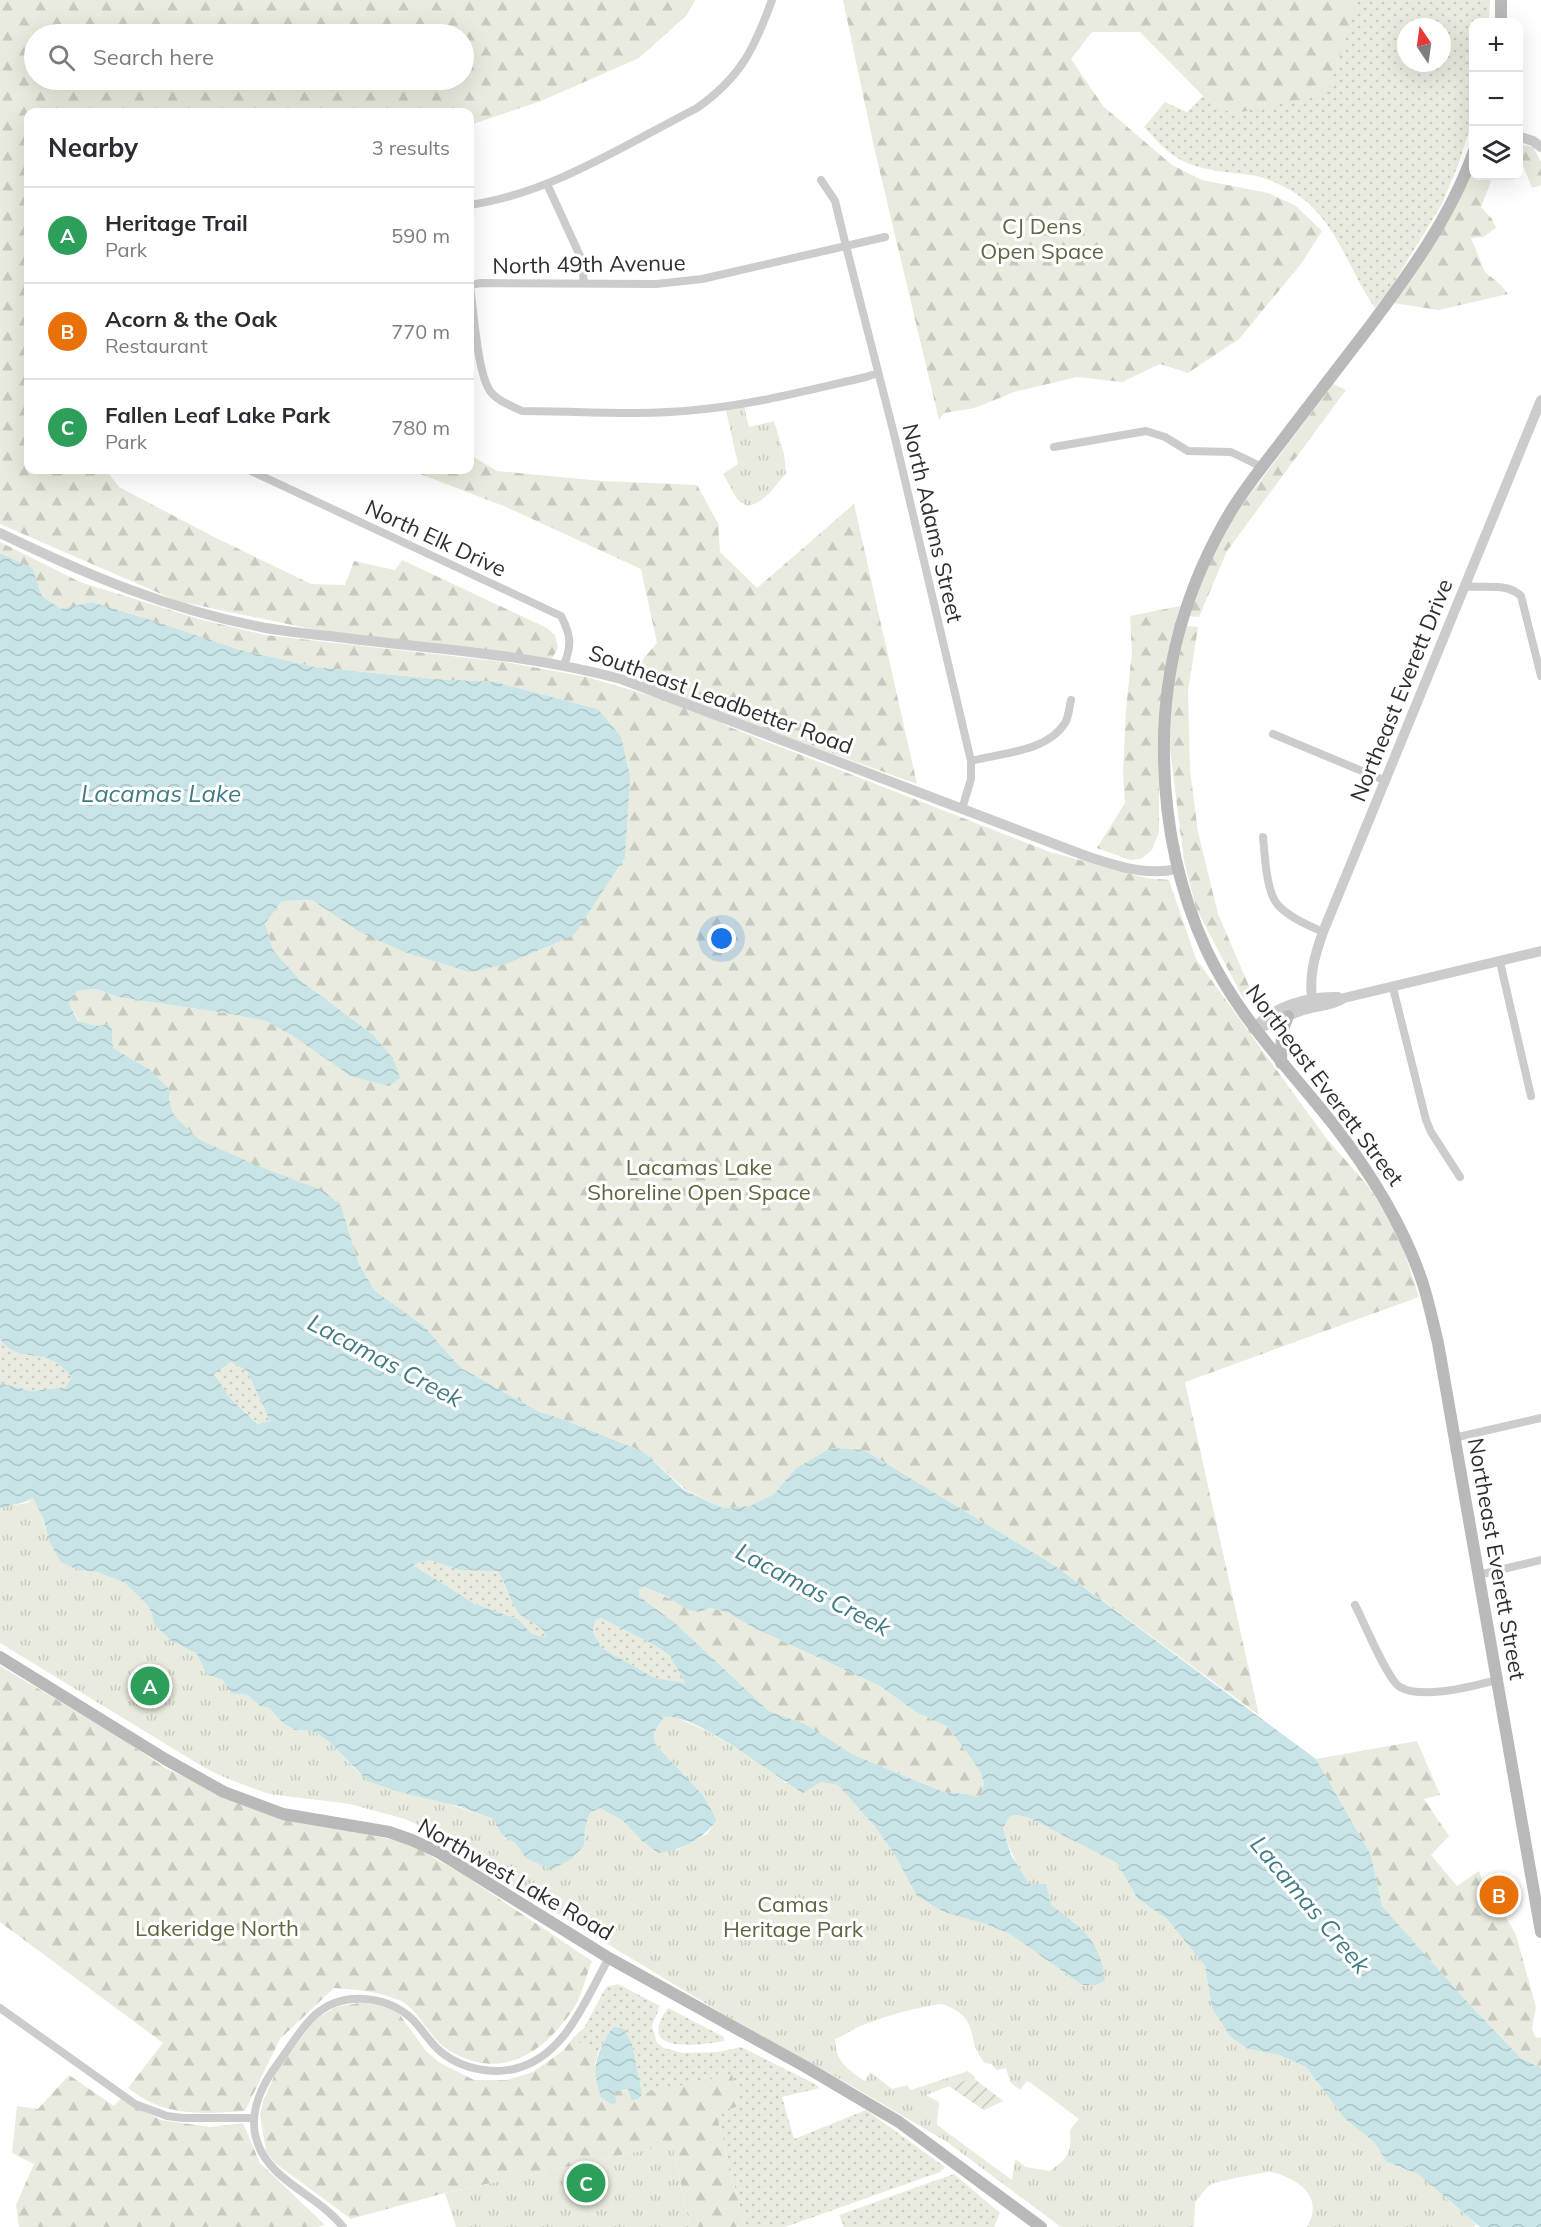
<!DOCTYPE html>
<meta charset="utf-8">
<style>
:root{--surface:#fff;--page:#f7f7f7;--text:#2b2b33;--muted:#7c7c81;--line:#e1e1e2;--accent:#d54276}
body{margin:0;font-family:Mulish,sans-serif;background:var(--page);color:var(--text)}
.controls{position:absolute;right:18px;top:18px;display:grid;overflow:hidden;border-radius:12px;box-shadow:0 6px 24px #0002}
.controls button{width:54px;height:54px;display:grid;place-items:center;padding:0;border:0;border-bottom:2px solid var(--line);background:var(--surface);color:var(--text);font:30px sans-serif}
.compass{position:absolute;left:1397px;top:18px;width:54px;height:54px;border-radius:50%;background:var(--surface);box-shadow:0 6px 24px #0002;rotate:347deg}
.you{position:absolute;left:722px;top:939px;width:21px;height:21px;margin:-15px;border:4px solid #fff;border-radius:50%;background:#1a73e8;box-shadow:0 0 0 9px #1a73e833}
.badge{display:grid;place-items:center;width:39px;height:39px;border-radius:50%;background:var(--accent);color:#fff;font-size:20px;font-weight:700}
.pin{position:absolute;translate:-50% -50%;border:3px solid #fff;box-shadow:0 2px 6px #0006}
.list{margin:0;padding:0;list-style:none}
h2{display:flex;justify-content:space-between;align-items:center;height:78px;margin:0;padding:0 24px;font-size:26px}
h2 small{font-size:20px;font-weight:400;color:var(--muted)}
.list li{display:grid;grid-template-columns:39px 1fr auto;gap:18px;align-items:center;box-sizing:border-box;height:96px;padding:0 24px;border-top:2px solid var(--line)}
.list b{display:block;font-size:22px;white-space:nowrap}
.list p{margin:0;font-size:20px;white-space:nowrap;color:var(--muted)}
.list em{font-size:20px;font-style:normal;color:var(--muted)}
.icon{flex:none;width:33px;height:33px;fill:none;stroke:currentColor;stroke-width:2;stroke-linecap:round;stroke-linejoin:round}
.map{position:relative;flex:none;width:1541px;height:2227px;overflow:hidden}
.search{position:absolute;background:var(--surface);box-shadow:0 6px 24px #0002;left:24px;top:24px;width:450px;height:66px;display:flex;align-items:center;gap:15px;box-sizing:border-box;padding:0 21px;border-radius:33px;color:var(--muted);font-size:22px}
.panel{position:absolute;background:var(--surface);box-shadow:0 6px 24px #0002;left:24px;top:108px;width:450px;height:366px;border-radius:12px}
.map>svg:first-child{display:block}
.grass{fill:url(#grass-dots);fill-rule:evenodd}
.forest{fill:url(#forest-firs);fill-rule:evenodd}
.park{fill:url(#park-tufts);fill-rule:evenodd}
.garden{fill:url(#garden-furrows)}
.water{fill:url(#water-waves);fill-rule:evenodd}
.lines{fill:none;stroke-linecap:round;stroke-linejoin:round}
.minor{stroke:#ccc;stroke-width:8}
.tertiary{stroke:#ccc;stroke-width:10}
.secondary{stroke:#b9b9b9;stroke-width:12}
.labels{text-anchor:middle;stroke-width:6;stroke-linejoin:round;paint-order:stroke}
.park-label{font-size:22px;fill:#5d6740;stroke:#fff}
.street-label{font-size:22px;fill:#2f2f2f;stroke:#fff}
.water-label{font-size:24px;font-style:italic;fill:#417c84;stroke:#fff}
</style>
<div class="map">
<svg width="1541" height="2227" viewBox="0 0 1541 2227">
<defs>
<pattern id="grass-dots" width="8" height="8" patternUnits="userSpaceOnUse" patternTransform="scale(1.5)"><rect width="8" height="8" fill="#e9ebde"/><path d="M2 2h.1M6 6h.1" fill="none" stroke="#c8cabf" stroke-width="1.8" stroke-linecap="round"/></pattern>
<pattern id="forest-firs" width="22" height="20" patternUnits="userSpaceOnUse" patternTransform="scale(1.5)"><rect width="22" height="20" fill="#e9ebde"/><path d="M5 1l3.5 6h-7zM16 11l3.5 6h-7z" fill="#c8cabf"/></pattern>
<pattern id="park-tufts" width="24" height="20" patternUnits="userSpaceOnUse" patternTransform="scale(1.5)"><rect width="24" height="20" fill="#e9ebde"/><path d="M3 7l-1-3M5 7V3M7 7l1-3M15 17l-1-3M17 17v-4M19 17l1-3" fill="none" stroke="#c8cabf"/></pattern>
<pattern id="garden-furrows" width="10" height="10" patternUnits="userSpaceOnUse" patternTransform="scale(1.5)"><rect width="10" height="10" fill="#e9ebde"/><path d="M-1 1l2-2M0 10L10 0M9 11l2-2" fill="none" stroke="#c8cabf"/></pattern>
<pattern id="water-waves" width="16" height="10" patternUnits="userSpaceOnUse" patternTransform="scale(1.5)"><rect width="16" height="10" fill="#c9e4e7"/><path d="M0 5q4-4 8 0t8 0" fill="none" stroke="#adc4c6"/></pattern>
</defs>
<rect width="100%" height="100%" fill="#fff"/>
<path class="grass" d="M 1352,0 L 1490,0 L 1489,22 L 1474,22 L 1473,119 L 1458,165 L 1442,204 L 1390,289 L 1375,308 C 1349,271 1337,222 1298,195 C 1288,188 1269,179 1257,176 C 1233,172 1203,172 1181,160 C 1166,152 1155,139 1144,127 L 1165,102 L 1187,112 L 1203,96 L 1233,114 L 1355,6 ZM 1406,27 L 1442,27 L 1442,63 L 1406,63 Z
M 0,1338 C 10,1358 33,1353 50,1359 C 58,1362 66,1371 73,1377 L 66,1387 L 31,1391 L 0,1383 Z
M 231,1362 L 247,1371 L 270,1421 L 259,1424 L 231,1399 L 214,1374 Z
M 429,1560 L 460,1570 L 498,1570 C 503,1581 512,1608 521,1615 C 531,1622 542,1624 546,1637 L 532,1634 L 518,1619 L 475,1604 L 413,1565 Z
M 601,1618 L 656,1646 L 670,1656 L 685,1683 L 655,1678 L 602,1648 L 593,1632 L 595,1620 Z
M 618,1984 L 660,2006 L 652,2026 L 657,2043 L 664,2048 L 683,2053 L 718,2052 L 741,2047 L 815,2084 L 820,2088 L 782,2097 L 794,2139 L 866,2110 L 945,2167 L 940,2172 L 785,2227 L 745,2227 L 716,2112 L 659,2090 L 642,2093 L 632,2044 L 611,2029 L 598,2052 L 588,2050 L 573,2038 L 584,2028 L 606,1987 Z
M 668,2008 L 724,2037 L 724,2041 C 698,2046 634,2054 668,2008 Z
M 954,2174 L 1000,2213 L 994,2227 L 844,2227 L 839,2215 Z"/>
<path class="forest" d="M 0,0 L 695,0 L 687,15 L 639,58 L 541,101 L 470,125 L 470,112 L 28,112 L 28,470 L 106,470 L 119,487 L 214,537 L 311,584 L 345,585 L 354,561 L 395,570 L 402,560 L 547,628 L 555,635 L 558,648 L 551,660 L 326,632 L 177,601 L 0,524 ZM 34,34 L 464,34 L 464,80 L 34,80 Z
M 843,0 L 1352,0 L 1355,6 L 1328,93 L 1233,114 L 1203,96 L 1140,32 L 1092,32 L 1071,59 L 1103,106 L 1172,165 L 1202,180 L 1268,193 L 1296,206 L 1322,231 L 1301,264 L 1239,339 L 1188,373 L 1160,364 L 1122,382 L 1077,377 L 1014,392 L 975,408 L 944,413 L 939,420 L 874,147 Z
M 1519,144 L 1533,147 L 1541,162 L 1541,185 L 1532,188 L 1521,160 L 1519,161 Z
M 1473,163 L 1474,176 L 1493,176 L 1481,207 L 1492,219 L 1496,228 L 1483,237 L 1471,238 L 1485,272 L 1502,286 L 1508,294 L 1439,310 L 1393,303 Z
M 1333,384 L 1346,390 L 1227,551 L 1199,617 L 1188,616 L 1217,542 L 1243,504 Z
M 470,455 L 497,471 L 602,481 L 697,485 L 718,523 L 720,552 L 757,588 L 854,504 L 917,784 L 626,679 L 657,643 L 641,569 L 506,507 L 410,470 L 470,470 Z
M 0,542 L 80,582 L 199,619 L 265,635 L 505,662 L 587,677 L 702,711 L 727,726 L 1050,852 L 1146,878 L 1169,880 L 1196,959 L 1326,1138 L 1369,1187 L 1399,1236 L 1419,1297 L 1185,1382 L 1259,1715 L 1054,1565 L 864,1450 L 795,1469 L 774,1494 L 750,1506 L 723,1508 L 686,1490 L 644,1452 L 565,1420 L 540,1412 L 461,1368 L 423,1325 L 375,1291 L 359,1264 L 341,1206 L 200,1140 L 174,1116 L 169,1099 L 149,1069 L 113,1048 L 112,1030 L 79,1021 L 69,1004 L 77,991 L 97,989 L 117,997 L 225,1013 L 266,1021 L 293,1036 L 336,1008 L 301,981 L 273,950 L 265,924 L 282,901 L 312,900 L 358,931 L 598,709 L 496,682 L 434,679 L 315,667 L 237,649 L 154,621 L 92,602 L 60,610 L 42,596 L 31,568 L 0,553 Z
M 1180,606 L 1165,675 L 1159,739 L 1159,832 L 1152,850 L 1141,859 L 1130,860 L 1097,848 L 1125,803 L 1123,774 L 1126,709 L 1132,651 L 1130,616 Z
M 1186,626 L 1198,627 L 1188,691 L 1190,770 L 1198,832 L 1218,914 L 1252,993 L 1243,998 L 1196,908 L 1184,861 L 1169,742 L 1172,690 Z
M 644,1587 L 700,1612 L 710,1608 L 726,1612 L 754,1628 L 878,1685 L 916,1712 L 948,1727 L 980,1771 L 984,1783 L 981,1795 L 977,1797 L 968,1794 L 944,1792 L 902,1775 L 852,1754 L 804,1724 L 769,1711 L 675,1623 L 639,1596 L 639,1590 Z
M 0,1666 L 118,1736 L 165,1768 L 264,1813 L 408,1843 L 462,1874 L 592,1961 C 587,1973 581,1998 574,2008 C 543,2054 501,2082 448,2050 C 430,2039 419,2010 401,2001 C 379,1991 358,1990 334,1988 L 280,2039 L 245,2111 C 201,2114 164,2117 128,2088 L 163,2043 L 0,1922 Z
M 1417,1741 L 1440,1795 L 1424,1799 L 1449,1836 L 1431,1855 L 1457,1886 L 1479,1871 L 1494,1913 L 1503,1912 L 1516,1935 L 1536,2007 L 1532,2029 L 1536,2038 L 1541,2037 L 1541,2068 L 1521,2058 L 1472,2007 L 1382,1906 L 1371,1855 L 1316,1759 Z
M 365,2002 L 389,2008 L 400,2015 L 426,2051 L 440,2063 L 474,2080 L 507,2080 L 533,2072 L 564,2050 L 573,2038 L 588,2050 L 598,2052 L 595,2064 L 614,2091 L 628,2089 L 633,2101 L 640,2098 L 642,2093 L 732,2075 L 741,2106 L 716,2112 L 745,2227 L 690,2227 L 672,2144 L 445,2193 L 351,2219 L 275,2163 L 266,2151 L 260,2115 L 263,2101 L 277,2070 L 316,2019 L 336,2007 Z
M 69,2075 L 114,2106 L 121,2098 L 161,2120 L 210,2127 L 243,2123 L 260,2163 L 325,2225 L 317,2227 L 19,2227 L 16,2205 L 34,2164 L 12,2153 L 17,2106 L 38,2109 Z"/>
<path class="park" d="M 743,403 L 749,427 L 774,421 L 784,454 L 786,473 C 775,486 765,503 747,506 L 737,499 L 723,474 L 738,464 L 725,406 Z
M 33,1498 C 45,1510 42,1530 51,1542 C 58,1552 69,1561 78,1570 L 97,1572 L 125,1583 L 147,1605 L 151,1611 L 154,1624 L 170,1640 L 197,1654 L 206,1674 L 223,1680 L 232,1693 L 247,1695 L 260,1706 L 269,1708 L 283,1723 L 295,1730 L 312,1731 L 327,1740 L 358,1772 L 399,1792 L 441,1801 L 493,1819 L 502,1835 L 515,1843 L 525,1857 L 584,1846 L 585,1827 L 590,1813 L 600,1808 L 623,1821 L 641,1840 L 677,1850 L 707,1834 L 717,1820 L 703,1795 L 655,1744 L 654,1733 L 664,1717 L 673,1716 L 707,1731 L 760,1762 L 786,1783 L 820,1782 L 838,1785 L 875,1827 L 895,1855 L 986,1924 L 1010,1934 L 1082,1985 L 1076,1923 C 1034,1895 1018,1878 1003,1828 L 1010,1816 L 1018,1815 L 1029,1818 L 1117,1863 L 1137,1898 L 1167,1919 L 1205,1966 L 1212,2008 L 1248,2049 L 1279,2055 L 1306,2067 L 1345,2119 L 1374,2142 L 1387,2162 L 1418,2174 L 1476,2224 L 1474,2227 L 1307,2227 C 1325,2197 1298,2178 1271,2172 C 1267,2171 1215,2182 1211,2184 C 1205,2189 1200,2196 1195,2202 L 1194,2227 L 1061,2227 L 947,2142 L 845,2082 L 723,2014 L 487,1871 L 472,1861 L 461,1845 L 405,1819 L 350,1804 L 269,1794 L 228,1779 L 205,1768 L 0,1643 L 0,1507 L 27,1503 ZM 942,2004 C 983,2018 964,2040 985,2063 L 991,2064 L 997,2070 L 1006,2068 L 1010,2082 L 1020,2090 L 1027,2081 L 1031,2083 L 1079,2119 L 1070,2130 C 1071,2154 1069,2157 1050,2171 L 1026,2167 L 1015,2159 L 1012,2180 L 937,2125 L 939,2102 L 926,2095 L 949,2086 L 984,2110 L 1003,2101 L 974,2079 L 975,2077 L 968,2071 L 911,2090 L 907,2085 L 892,2089 L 870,2072 L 865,2081 C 847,2069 836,2062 835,2039 C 846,2035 854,2028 865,2024 C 889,2015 917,2007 942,2004 Z
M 672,2144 L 690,2227 L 456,2227 L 445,2193 Z"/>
<path class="garden" d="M 973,2078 L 1003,2101 L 984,2110 L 949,2086 Z"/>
<path class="water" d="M 0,553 L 32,568 L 42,596 L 60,609 L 92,602 L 154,621 L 237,649 L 315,667 L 434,679 L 496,682 L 598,709 L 621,737 L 630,777 L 625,857 L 574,935 L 506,964 L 470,972 L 404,952 L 358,931 L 312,900 L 282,901 L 265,924 L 273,950 L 301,981 L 373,1035 L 393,1058 L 400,1078 L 389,1086 L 351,1076 L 293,1036 L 266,1021 L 225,1013 L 117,997 L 97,989 L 77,991 L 69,1004 L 78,1021 L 98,1026 L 108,1024 L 112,1030 L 113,1048 L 149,1069 L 169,1089 L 169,1099 L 174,1116 L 200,1140 L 258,1166 L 324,1191 L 341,1206 L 359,1264 L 375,1291 L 423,1325 L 461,1368 L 540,1412 L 565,1420 L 644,1452 L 684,1490 L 723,1508 L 750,1506 L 774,1494 L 795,1469 L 831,1448 L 864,1450 L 1054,1565 L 1316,1759 L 1371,1855 L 1382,1906 L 1472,2007 L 1521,2058 L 1541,2068 L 1541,2227 L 1480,2227 L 1418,2174 L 1387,2162 L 1374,2142 L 1345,2119 L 1306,2067 L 1279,2055 L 1248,2049 L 1230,2036 L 1212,2008 L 1205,1966 L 1167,1919 L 1137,1898 L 1117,1863 L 1029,1818 L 1018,1815 L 1010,1816 L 1003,1828 L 1011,1855 L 1029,1884 L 1046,1884 L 1051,1905 C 1082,1927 1100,1940 1105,1980 L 1096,1985 L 1082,1985 L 1010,1934 L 986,1924 L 944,1912 L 917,1896 L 895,1855 L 875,1827 L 838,1785 L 820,1782 L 803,1793 C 774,1776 695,1712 664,1717 L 654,1733 L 655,1744 L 703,1795 L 717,1820 C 702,1840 682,1850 658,1853 L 641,1840 L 623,1821 L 600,1808 L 590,1813 L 585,1827 L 584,1846 L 571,1859 L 551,1870 L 525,1857 L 515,1843 L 502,1835 L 493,1819 L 458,1806 L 399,1792 L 368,1781 L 327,1740 L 312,1731 L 295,1730 L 283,1723 L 269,1708 L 260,1706 L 247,1695 L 231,1693 L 223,1680 L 206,1674 L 197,1654 L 170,1640 L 154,1624 L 151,1611 L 147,1605 L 125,1583 L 97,1572 L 78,1570 L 61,1562 L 49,1541 L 43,1518 L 33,1498 C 24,1504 14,1503 4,1508 L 0,1507 L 0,1383 L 31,1391 L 66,1387 L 72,1377 C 66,1371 58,1362 50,1359 C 33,1353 10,1358 0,1338 ZM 231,1362 L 247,1371 L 270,1421 L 258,1424 L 231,1399 L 214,1374 ZM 429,1560 L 460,1570 L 498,1571 C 505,1583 509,1599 517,1611 C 525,1622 542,1622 546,1637 L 532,1634 L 518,1619 L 475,1604 L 413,1565 ZM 644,1587 L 668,1597 L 688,1610 L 700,1612 L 710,1608 L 726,1612 L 754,1628 L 878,1685 L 916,1712 L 948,1727 L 980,1771 L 984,1783 L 981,1795 L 977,1797 L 968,1794 L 944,1792 L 902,1775 L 852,1754 L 805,1724 L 769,1711 L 675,1623 L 639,1596 L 639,1590 ZM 601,1618 L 656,1646 L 670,1656 L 685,1683 L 655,1678 L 602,1648 L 593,1632 L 595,1620 Z
M 615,2027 L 624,2029 L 632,2044 L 642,2093 L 640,2098 L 632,2101 L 628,2089 L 615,2091 L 616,2103 L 611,2104 L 601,2097 C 594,2077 593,2061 604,2042 C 607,2036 609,2030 615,2027 Z"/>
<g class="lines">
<path class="minor" d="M 821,180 L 835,201 L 846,246 L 895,438 L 971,761 L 971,779 L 962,809
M 547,184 L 581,258 L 584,283
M 470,205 C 551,193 625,145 697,108 C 741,77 754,49 772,0
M 470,285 L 481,283 L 656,284 L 702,279 L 885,237
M 470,287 C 474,312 477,371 490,391 C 497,401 512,406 522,411 C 579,411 638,416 695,410 C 753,405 809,390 866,377 L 878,373
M 1054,447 L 1146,431 L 1165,437 L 1188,451 L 1231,452 L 1262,467
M 249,470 L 561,616 C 571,635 572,645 564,665
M 1465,586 C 1484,589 1506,582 1521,596 L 1541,676
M 1273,734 L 1386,781
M 971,761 C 1001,753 1047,752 1065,723 C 1069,716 1069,708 1071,700
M 1263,837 C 1265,855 1266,892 1278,905 C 1290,918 1308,925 1323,932
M 1500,962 L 1531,1096
M 1393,988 L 1426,1120 L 1431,1132 L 1460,1177
M 1454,1438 L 1541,1418
M 1478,1575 L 1541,1560
M 1355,1605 C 1363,1620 1388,1681 1400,1687 C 1423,1700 1472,1686 1497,1680
M 0,2008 L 135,2104 L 167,2116 L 183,2118 L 253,2118
M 343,2227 C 325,2204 298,2192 277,2172 C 241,2137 252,2097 279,2062 C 290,2047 301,2028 315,2015 C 342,1991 385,1995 411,2018 C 424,2030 430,2045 445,2055 C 464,2069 492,2074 514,2069 C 566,2057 585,1999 609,1958"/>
<path class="tertiary" d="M 1518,136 L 1533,141 L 1541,147
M 0,533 C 85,574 167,609 261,627 C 286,632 312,634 337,637 C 432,649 529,654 621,679 L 1086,856 C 1116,866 1146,876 1177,869
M 1312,998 C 1309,974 1315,955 1323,932 L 1541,400
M 1253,1029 C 1271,1025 1286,1016 1303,1010 C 1316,1006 1332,1006 1344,998 L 1541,951
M 1253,1029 C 1274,1006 1308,996 1338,997"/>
<path class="secondary" d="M 1501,22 L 1501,0
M 1474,151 C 1451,216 1411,271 1370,326 C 1344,360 1318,394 1291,429 C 1271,456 1249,482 1231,511 C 1186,586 1162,670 1164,757 C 1165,824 1178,888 1206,949 C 1237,1016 1288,1067 1333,1124 C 1370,1172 1404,1226 1423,1284 C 1429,1303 1433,1323 1438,1343 L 1541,1932
M 1281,1063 L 1282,1032 L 1288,1016
M 0,1657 L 165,1759 L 224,1792 L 283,1814 L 389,1832 L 412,1840 L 438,1852 L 609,1958 L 806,2067 L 899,2122 L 1041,2227"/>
</g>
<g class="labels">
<g class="park-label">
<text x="1042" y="234">CJ Dens<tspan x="1042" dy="25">Open Space</tspan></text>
<text x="699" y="1175">Lacamas Lake<tspan x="699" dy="25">Shoreline Open Space</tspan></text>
<text x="793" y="1912">Camas<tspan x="793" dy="25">Heritage Park</tspan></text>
<text x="217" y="1936">Lakeridge North</text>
</g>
<g class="street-label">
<text transform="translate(589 264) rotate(-1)" y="8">North 49th Avenue</text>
<text transform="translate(933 523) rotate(77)" y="8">North Adams Street</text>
<text transform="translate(436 538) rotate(25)" y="8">North Elk Drive</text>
<text transform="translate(1401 690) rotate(-68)" y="8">Northeast Everett Drive</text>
<text transform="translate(721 699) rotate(20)" y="8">Southeast Leadbetter Road</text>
<text transform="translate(1325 1085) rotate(53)" y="8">Northeast Everett Street</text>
<text transform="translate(1497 1559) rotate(80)" y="8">Northeast Everett Street</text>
<text transform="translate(516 1879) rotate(30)" y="8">Northwest Lake Road</text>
</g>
<g class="water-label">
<text x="161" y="802">Lacamas Lake</text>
<text transform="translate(385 1361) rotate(28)" y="8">Lacamas Creek</text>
<text transform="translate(813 1590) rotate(28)" y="8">Lacamas Creek</text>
<text transform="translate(1310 1905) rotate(50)" y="8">Lacamas Creek</text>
</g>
</g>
</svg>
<div class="controls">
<button>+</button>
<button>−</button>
<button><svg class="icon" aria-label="layers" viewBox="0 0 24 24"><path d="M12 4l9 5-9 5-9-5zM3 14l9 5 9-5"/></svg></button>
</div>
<svg class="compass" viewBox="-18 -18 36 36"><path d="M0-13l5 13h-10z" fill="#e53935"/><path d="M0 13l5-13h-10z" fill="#7c7c81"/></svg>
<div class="you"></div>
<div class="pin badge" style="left:150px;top:1686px;background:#2e9e5b">A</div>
<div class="pin badge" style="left:1499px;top:1895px;background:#e8710a">B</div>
<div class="pin badge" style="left:586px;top:2183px;background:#2e9e5b">C</div>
<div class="search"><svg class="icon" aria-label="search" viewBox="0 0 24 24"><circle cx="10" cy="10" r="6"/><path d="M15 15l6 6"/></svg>Search here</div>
<section class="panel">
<h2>Nearby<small>3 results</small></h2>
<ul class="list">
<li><span class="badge" style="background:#2e9e5b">A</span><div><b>Heritage Trail</b><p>Park</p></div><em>590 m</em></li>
<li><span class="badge" style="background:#e8710a">B</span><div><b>Acorn &amp; the Oak</b><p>Restaurant</p></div><em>770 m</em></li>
<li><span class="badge" style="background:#2e9e5b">C</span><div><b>Fallen Leaf Lake Park</b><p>Park</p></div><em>780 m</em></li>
</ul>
</section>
</div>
